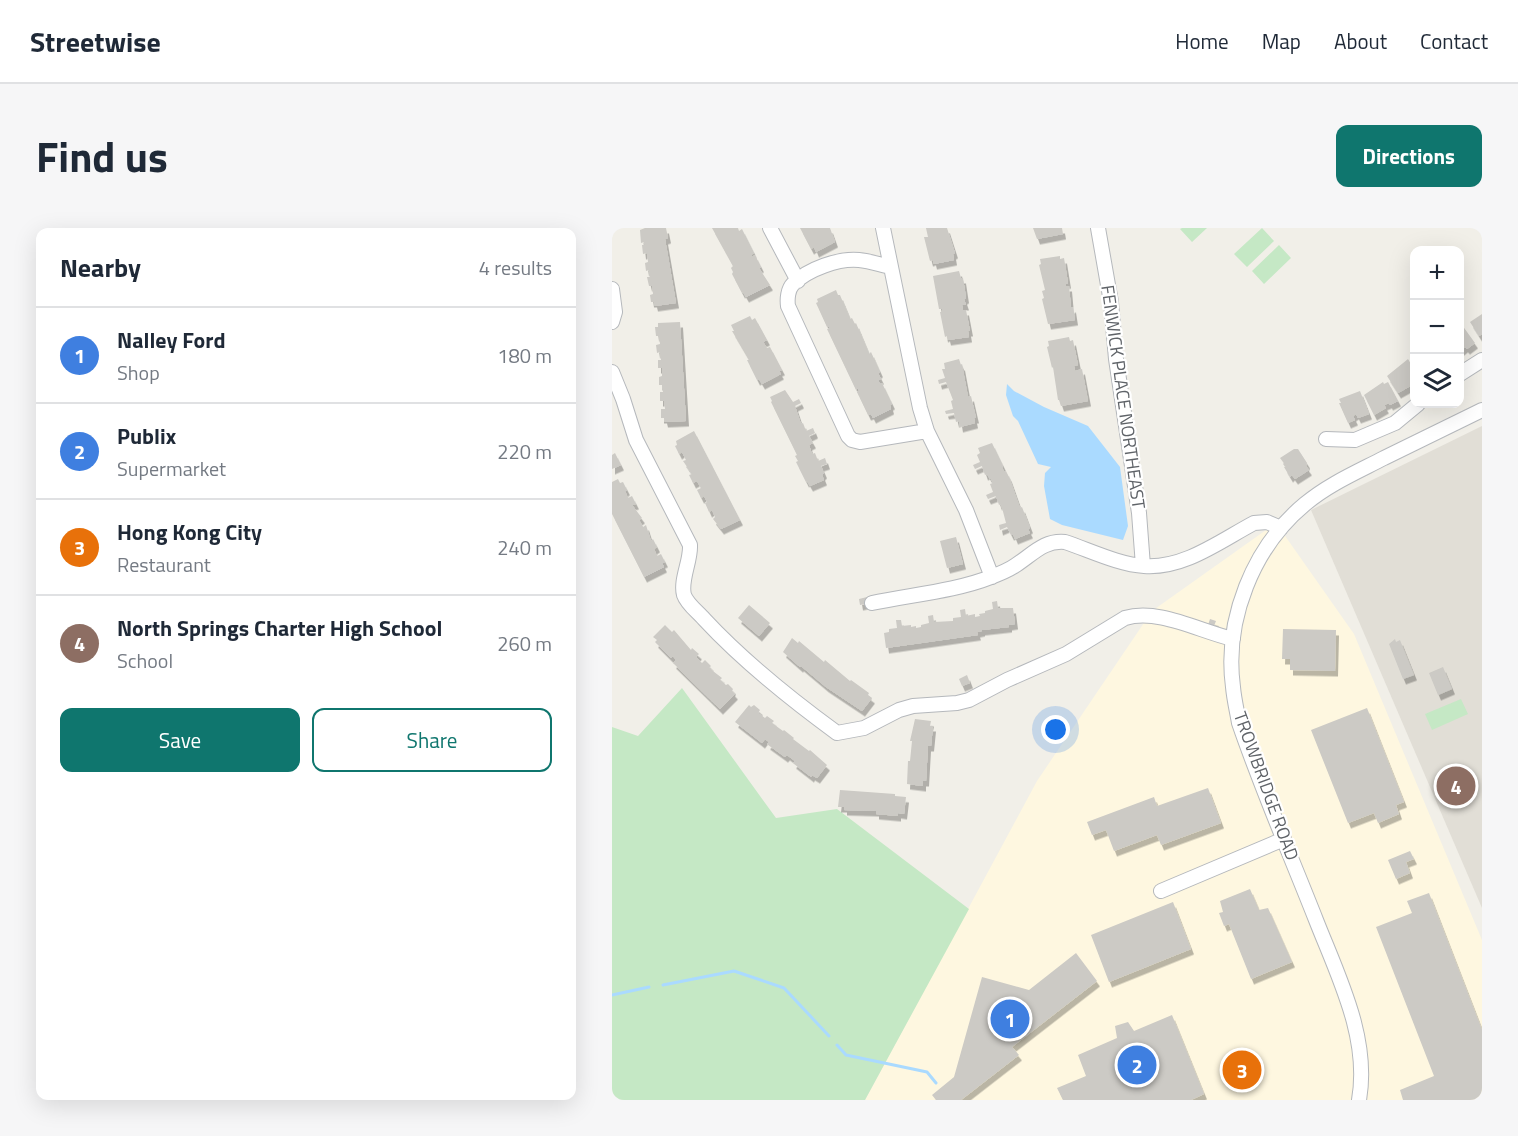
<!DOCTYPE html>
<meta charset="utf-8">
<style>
:root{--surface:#fff;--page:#f6f6f7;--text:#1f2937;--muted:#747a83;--line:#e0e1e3;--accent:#0f766e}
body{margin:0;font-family:"Titillium Web",sans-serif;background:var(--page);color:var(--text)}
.controls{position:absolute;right:18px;top:18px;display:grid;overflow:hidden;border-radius:12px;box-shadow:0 6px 24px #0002}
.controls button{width:54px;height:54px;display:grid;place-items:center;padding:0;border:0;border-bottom:2px solid var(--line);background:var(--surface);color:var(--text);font:30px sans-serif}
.you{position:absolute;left:444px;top:502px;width:21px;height:21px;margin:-15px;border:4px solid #fff;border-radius:50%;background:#1a73e8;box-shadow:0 0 0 9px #1a73e833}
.badge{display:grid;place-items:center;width:39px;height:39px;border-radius:50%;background:var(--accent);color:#fff;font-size:20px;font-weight:700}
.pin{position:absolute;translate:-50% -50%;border:3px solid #fff;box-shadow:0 2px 6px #0006}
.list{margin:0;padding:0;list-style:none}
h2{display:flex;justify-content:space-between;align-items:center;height:78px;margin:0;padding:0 24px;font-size:26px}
h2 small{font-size:20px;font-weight:400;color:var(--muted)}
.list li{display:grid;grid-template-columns:39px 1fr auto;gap:18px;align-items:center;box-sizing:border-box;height:96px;padding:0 24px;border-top:2px solid var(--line)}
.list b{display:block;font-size:22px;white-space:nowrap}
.list p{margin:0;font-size:20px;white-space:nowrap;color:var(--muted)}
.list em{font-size:20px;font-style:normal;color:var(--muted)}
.actions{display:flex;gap:12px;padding:18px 24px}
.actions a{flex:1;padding:14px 0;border:2px solid var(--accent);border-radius:12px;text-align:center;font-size:21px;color:var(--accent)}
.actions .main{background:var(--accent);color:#fff}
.icon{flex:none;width:33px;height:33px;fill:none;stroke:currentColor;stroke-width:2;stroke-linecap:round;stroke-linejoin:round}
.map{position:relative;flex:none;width:870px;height:872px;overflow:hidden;border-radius:12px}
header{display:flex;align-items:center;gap:36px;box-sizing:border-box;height:84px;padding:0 30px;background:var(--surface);border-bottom:2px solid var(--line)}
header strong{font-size:28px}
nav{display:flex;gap:33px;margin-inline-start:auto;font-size:21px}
.intro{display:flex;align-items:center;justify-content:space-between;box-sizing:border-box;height:144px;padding:0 36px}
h1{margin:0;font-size:42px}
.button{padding:15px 27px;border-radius:12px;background:var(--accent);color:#fff;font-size:21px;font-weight:700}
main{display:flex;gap:36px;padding:0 36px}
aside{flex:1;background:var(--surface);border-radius:12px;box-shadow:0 6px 24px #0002}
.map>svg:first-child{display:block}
.commercial{fill:#fef7e0}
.education{fill:#e1ded6}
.green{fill:#c5e8c5}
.water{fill:#aadaff}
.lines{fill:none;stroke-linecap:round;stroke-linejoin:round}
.stream{stroke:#aadaff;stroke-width:3}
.building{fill:#cccac5;filter:url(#shadow)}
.minor-casing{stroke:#b5b8bc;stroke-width:16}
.minor{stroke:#fff;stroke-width:14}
.labels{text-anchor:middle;stroke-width:4.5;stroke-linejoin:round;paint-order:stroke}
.street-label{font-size:18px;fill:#5f6368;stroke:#fff}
</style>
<header>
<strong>Streetwise</strong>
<nav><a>Home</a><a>Map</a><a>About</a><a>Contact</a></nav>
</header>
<div class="intro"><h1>Find us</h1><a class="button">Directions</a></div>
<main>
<aside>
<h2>Nearby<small>4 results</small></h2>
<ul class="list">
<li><span class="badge" style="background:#3f7fe0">1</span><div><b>Nalley Ford</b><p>Shop</p></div><em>180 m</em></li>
<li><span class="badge" style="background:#3f7fe0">2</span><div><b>Publix</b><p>Supermarket</p></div><em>220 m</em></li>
<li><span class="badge" style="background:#e8710a">3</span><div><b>Hong Kong City</b><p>Restaurant</p></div><em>240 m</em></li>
<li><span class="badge" style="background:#8d6e63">4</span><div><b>North Springs Charter High School</b><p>School</p></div><em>260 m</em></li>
</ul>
<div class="actions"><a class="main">Save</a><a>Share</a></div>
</aside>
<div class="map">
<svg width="870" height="872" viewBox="0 0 870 872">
<defs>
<filter id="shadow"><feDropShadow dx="3" dy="5.5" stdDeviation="0" flood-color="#0004"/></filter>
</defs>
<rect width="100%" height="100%" fill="#f1efe8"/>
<path class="commercial" d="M 664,295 L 742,406 L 870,712 L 870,872 L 253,872 L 425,553 L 540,383 Z"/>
<path class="education" d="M 870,198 L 870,680 L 699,282 Z"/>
<path class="green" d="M 570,0 L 595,0 L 580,14 L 568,1 Z
M 650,0 L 662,13 L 635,39 L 622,26 Z
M 667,17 L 679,30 L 652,56 L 640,43 Z
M 70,460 L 164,590 L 225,581 L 357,681 L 253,872 L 0,872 L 0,499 L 26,508 Z
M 849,471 L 856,486 L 820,502 L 813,486 Z"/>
<path class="water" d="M 395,156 L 402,163 L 432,179 L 476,198 L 508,239 L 516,298 L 511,312 L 450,297 L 438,291 L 432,258 L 433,245 L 439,239 L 426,236 L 406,193 L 401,188 L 394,167 Z"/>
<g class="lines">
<path class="stream" d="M 51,757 L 122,743 L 172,760 L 217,808
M 0,767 L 37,759
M 225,817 L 234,827 L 315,844 L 324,855"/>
</g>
<path class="building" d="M 33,0 L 54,0 L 56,10 L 53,11 L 64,75 L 43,78 L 42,74 L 39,74 L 38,67 L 41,66 L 40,58 L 37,58 L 35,49 L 38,49 L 37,42 L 34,43 L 33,35 L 36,34 L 35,25 L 31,26 L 30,17 L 33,17 L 32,14 L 29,15 L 28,2 Z
M 100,0 L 126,0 L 127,3 L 130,1 L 142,25 L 139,27 L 140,29 L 143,27 L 149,39 L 147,40 L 158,57 L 134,69 L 131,64 L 130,65 L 120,46 L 121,44 L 119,40 L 121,38 Z
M 188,0 L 218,0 L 223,14 L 204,24 L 202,19 L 199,21 Z
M 314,0 L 335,0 L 343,25 L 341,26 L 342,32 L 322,36 L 321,32 L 318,33 L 312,9 L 316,9 Z
M 421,0 L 450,0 L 451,6 L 425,11 Z
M 448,28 L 448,31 L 452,30 L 456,55 L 454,56 L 454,58 L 457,58 L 459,80 L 461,79 L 463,92 L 436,96 L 430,71 L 432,70 L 430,63 L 433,62 L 427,37 L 429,36 L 428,31 Z
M 347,43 L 349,50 L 351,50 L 354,70 L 352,71 L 354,77 L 350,77 L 351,82 L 354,82 L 358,103 L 356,103 L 357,109 L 336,112 L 335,108 L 333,109 L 328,84 L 330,84 L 330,81 L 327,81 L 321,48 Z
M 224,62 L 226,67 L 228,67 L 238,91 L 240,90 L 243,96 L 244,95 L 257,126 L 259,124 L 268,144 L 266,145 L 269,151 L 266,152 L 268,156 L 270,155 L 280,176 L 278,177 L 279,181 L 261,190 L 259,186 L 256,187 L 245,164 L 247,163 L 246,160 L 244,162 L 215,101 L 218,100 L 217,98 L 215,99 L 204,75 L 206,74 L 205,71 Z
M 870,86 L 870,106 L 867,108 L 858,94 Z
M 138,88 L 140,92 L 143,90 L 155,112 L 151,114 L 155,120 L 158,119 L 170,142 L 167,143 L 169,146 L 150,156 L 147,151 L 145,152 L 135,132 L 137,132 L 120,103 L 122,103 L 119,97 Z
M 68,94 L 74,193 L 53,194 L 52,190 L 49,190 L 49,181 L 53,181 L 52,173 L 48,173 L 48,164 L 51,164 L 50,157 L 47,157 L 47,149 L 50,148 L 50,140 L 46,140 L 46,132 L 49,132 L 48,124 L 45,125 L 44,117 L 48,116 L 47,108 L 44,108 L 43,99 L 46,99 L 46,95 Z
M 850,97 L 863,115 L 855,121 L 853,119 L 848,123 L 848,99 Z
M 457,109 L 458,113 L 461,112 L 466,137 L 462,138 L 463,143 L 470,141 L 476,173 L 449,178 L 447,172 L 446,172 L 441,139 L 440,140 L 435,119 L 437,118 L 436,113 Z
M 347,131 L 349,137 L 350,137 L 356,169 L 359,168 L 364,190 L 362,190 L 363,195 L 348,199 L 347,193 L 344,194 L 342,185 L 334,186 L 333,183 L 341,181 L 339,173 L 341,172 L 334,154 L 327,156 L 326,152 L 333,150 L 330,141 L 333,141 L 332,135 Z
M 796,131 L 802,141 L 802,156 L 786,165 L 775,148 Z
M 771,154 L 772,156 L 776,154 L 786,173 L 778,177 L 777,175 L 772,177 L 774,180 L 762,187 L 752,167 Z
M 173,162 L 181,174 L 187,171 L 189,175 L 183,178 L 189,196 L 191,195 L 194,203 L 201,200 L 203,205 L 197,208 L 201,215 L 197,217 L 200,226 L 203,225 L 206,233 L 213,230 L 215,236 L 209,238 L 212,245 L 210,247 L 212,252 L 198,258 L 195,253 L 194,254 L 184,234 L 186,233 L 183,228 L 185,227 L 159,174 L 160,173 L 158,169 Z
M 748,163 L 757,186 L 746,190 L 744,186 L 741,188 L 743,192 L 736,195 L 727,175 L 729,175 L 727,171 Z
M 82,203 L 128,292 L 109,301 L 101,291 L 103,289 L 100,282 L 97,284 L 93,275 L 95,274 L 92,268 L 89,270 L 85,262 L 89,260 L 85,253 L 81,255 L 77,247 L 80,246 L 71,233 L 74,232 L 70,224 L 67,226 L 63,218 L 65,217 L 64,213 Z
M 380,215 L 391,238 L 390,239 L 392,244 L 394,243 L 397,249 L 408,280 L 410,279 L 418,300 L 416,301 L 418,305 L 403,311 L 401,306 L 399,307 L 395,299 L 388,302 L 387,297 L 394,295 L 389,276 L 387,277 L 384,268 L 376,271 L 374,267 L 381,264 L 378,256 L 381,255 L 379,251 L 378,251 L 375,246 L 373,247 L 370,238 L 363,241 L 361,237 L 368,234 L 365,227 L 368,225 L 366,220 Z
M 682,221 L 686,221 L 695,235 L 694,238 L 697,242 L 683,251 L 680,247 L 678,249 L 672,239 L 674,238 L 668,230 Z
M 3,225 L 9,237 L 0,241 L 0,227 Z
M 6,251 L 8,255 L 11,254 L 15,262 L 13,263 L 16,270 L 20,268 L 24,276 L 20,277 L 30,290 L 27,292 L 31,299 L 34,297 L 39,313 L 41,311 L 45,319 L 42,321 L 45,328 L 49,326 L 53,334 L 50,335 L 52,339 L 32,349 L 0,286 L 0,254 Z
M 344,309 L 351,336 L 335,340 L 328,313 Z
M 255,369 L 257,375 L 248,377 L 247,371 Z
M 385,373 L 386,380 L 401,380 L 403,396 L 397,397 L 397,399 L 370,402 L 370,403 L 365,404 L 366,407 L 274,420 L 272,405 L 277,404 L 277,401 L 285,400 L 284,392 L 289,392 L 290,398 L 299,397 L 299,399 L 304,398 L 304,400 L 309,399 L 309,397 L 317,395 L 316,388 L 321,387 L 322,394 L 341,393 L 341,390 L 349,389 L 348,382 L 353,381 L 354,388 L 363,386 L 363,389 L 368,388 L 367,386 L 373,385 L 373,383 L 381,381 L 380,374 Z
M 137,377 L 158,395 L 147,408 L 126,390 Z
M 598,391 L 604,393 L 602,398 L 596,397 Z
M 53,397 L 60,404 L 62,402 L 79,422 L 80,420 L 87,426 L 84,429 L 90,435 L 93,432 L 99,438 L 97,440 L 110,450 L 108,452 L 114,457 L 116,456 L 121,461 L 120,463 L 123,466 L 108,481 L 61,435 L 64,432 L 61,428 L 59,430 L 43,414 L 45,412 L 41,409 Z
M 671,401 L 724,402 L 723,443 L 678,442 L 678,431 L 670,431 Z
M 180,410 L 186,415 L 187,413 L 212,434 L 213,432 L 238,453 L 239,452 L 257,465 L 256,467 L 260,470 L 250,483 L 214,459 L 189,438 L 188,439 L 171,424 Z
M 783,411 L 784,414 L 788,412 L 802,447 L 791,451 L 777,416 Z
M 831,439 L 840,461 L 826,467 L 817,445 Z
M 355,447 L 358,455 L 350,458 L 347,451 Z
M 137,477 L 139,479 L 142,477 L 148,482 L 146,485 L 153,490 L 155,488 L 162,493 L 160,495 L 171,503 L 172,502 L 182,510 L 181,511 L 197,523 L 198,522 L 215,537 L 205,550 L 200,547 L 199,549 L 181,535 L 183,533 L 175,527 L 173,529 L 155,516 L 157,514 L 153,511 L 150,515 L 123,494 Z
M 755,480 L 792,574 L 784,577 L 787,586 L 766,595 L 762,585 L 736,595 L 699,502 Z
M 303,491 L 319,493 L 318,498 L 321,498 L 319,518 L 316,518 L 314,553 L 311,553 L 311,558 L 295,556 L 296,533 L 298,533 L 300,513 L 298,513 Z
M 596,560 L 609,595 L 549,617 L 545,607 L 502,623 L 494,602 L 480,607 L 475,594 L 542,569 L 545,578 Z
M 228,562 L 283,566 L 283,568 L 294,569 L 292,586 L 286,585 L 286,588 L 264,586 L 264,583 L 232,582 L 232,579 L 226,579 Z
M 798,623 L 802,631 L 794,634 L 798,645 L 784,651 L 776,632 Z
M 638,661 L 647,682 L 656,680 L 680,734 L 639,751 L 617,696 L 612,698 L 607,685 L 611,684 L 608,673 Z
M 817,665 L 870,802 L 870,872 L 791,872 L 788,862 L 822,848 L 764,699 L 800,685 L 795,673 Z
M 561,674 L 579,721 L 497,754 L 479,707 Z
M 464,725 L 485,753 L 400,819 L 407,827 L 349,872 L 324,872 L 320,867 L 342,849 L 370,749 L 417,762 Z
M 560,787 L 592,866 L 579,872 L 451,872 L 445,860 L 474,848 L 466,827 L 505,810 L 503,798 L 516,794 L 522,803 Z"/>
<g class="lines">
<g class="minor-casing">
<path id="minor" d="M 158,0 L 186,53
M 271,0 L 308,180 L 315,203 L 354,282 L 380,349
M 486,0 L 499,74 L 504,131 L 527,285 L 531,338
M 279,39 C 269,37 258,33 247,32 C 227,30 196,41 181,56 C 176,61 175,71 176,78 L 236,208 L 240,212 L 248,214 L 315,203
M 0,61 L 3,84 L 0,94
M 0,144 L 11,171 L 24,212 L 78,317 C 79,333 68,352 72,367 C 75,376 86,384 92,391 C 132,434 177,470 225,505 L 252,500 L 287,482 L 301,478 L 345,475 L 357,472 L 395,452 L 454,426 L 513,390 C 546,380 587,403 621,411
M 848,146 L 870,132
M 714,211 L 743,212 L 783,195 L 806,176
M 260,375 C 297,367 344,363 379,349 C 387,346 397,342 404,337 C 421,326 432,312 453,314 C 477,322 508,337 532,338 C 572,341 608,313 642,295 L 655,294 L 669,300
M 549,663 L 672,611
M 747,872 C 758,810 726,748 704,692 C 678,626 650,562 627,495 C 625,483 622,471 621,459 C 612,392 641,319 693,276 C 717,256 745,244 772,230 C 805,214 837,198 870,182"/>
</g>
<use href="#minor" class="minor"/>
</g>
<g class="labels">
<g class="street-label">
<text transform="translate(511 169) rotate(82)" y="6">FENWICK PLACE NORTHEAST</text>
<text transform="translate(654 558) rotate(70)" y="6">TROWBRIDGE ROAD</text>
</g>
</g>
</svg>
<div class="controls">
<button>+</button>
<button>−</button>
<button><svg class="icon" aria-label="layers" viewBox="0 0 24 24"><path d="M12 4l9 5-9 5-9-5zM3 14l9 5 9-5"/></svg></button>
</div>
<div class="you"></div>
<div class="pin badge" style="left:398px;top:791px;background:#3f7fe0">1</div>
<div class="pin badge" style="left:525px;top:837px;background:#3f7fe0">2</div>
<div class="pin badge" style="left:630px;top:842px;background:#e8710a">3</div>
<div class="pin badge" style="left:844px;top:558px;background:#8d6e63">4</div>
</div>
</main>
